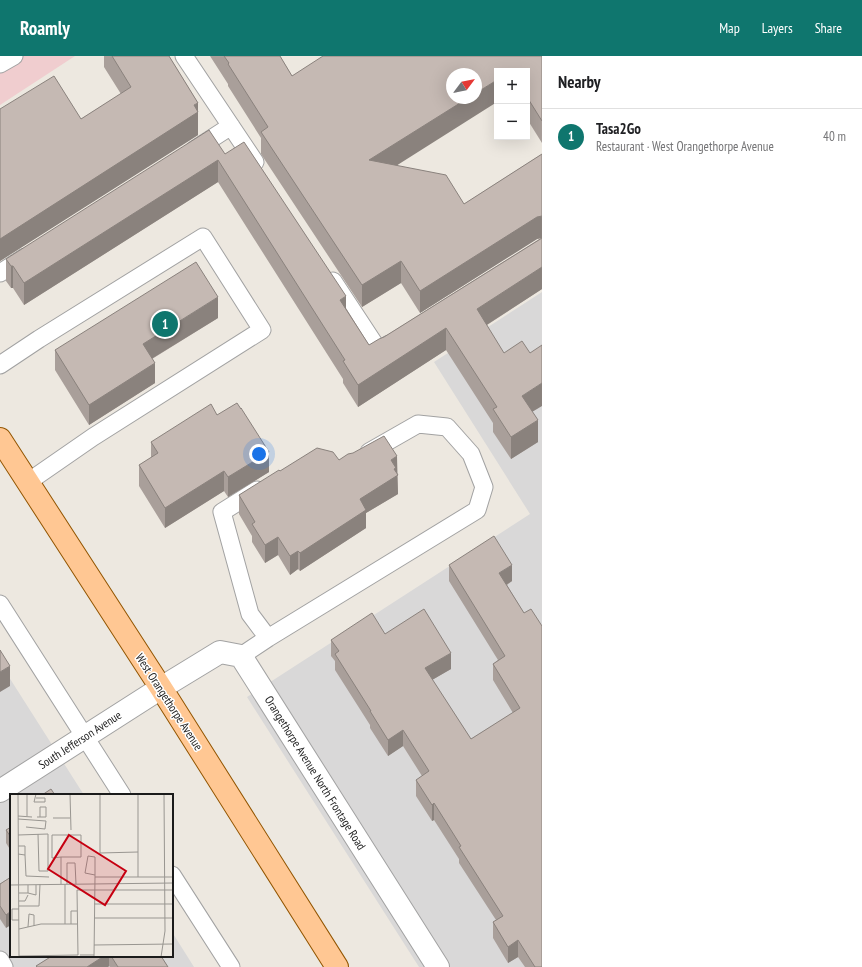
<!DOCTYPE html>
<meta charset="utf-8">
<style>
:root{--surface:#fff;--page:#f6f6f6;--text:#202124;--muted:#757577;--line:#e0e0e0;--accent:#0f766e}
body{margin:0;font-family:"PT Sans Narrow",sans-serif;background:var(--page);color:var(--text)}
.controls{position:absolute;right:12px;top:12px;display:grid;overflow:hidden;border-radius:0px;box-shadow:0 4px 16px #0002}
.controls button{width:36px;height:36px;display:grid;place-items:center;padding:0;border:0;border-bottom:1px solid var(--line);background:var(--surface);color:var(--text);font:20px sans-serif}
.compass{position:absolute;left:446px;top:12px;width:36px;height:36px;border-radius:50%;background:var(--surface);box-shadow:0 4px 16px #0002;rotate:58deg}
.you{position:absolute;left:259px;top:398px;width:14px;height:14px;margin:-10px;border:3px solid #fff;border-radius:50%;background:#1a73e8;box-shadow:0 0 0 6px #1a73e833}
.badge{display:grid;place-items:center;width:26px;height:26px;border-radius:50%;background:var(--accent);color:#fff;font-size:13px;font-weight:700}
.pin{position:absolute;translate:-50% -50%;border:2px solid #fff;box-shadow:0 1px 4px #0006}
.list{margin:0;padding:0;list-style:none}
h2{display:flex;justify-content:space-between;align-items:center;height:52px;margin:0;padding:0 16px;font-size:17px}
h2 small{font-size:13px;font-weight:400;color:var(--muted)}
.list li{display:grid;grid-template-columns:26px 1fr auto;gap:12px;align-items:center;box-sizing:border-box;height:56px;padding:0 16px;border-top:1px solid var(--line)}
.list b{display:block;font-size:15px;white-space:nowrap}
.list p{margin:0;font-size:13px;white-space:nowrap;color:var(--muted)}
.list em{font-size:13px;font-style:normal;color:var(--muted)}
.map{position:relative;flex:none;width:542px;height:911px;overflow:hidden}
header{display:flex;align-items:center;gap:24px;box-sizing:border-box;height:56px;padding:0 20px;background:var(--accent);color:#fff}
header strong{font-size:19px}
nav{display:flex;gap:22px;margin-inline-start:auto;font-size:14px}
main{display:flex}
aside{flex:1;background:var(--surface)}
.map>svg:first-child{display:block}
.residential{fill:#d9d8d8}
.commercial{fill:#f0cdcf}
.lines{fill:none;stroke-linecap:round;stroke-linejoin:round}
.service-casing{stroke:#a2a2a2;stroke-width:19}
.minor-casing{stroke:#a2a2a2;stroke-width:24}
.primary-casing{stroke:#925500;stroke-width:24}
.service{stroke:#fff;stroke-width:17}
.minor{stroke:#fff;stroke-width:22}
.primary{stroke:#ffc793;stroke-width:22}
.wall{fill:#a99f9a}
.shaded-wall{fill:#8a827d}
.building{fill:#c5b9b3;stroke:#8a827d}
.labels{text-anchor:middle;stroke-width:3;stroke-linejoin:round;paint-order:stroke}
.street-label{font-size:12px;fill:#1b1b1b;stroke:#fff}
.inset-road{fill:none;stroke:#999691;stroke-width:1}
.view{fill:#c60011;fill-opacity:0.15;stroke:#c60011;stroke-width:2}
.inset-edge{fill:none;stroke:#1b1b1b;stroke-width:2}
</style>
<header>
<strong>Roamly</strong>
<nav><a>Map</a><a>Layers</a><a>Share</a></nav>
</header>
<main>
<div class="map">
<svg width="542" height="911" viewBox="0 0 542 911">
<rect width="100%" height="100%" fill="#ede8e0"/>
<path class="residential" d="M 542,236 L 542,911 L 419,911 L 247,641 L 530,458 L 434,306 Z
M 0,607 L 84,739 L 11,739 L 11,900 L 172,900 L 172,876 L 194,911 L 0,911 Z"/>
<path class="commercial" d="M 0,0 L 75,0 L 0,49 Z"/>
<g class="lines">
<g class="service-casing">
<path id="service" d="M 184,0 L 255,106
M 0,8 L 14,0
M 194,94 L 231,70
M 0,217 L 25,201
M 333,225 L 379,295 L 389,288
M 0,309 L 39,283 L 203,181 L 262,274 L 93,381 L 28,426
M 257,434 L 222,456 L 250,558 L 268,582
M 0,548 L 122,739
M 241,600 L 268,582 L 477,454 L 484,431 L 471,398 L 447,371 L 418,368 L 369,396
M 172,819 L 231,911
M 0,904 L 4,911"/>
</g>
<g class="minor-casing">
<path id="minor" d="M 0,735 L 161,632 L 220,596 L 241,600 L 438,911"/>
</g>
<g class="primary-casing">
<path id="primary" d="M 0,383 L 161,632 L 337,911"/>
</g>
<use href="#service" class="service"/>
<use href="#minor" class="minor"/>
<use href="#primary" class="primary"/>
</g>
<path class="wall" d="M 104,0 L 169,0 L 198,47 L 198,79 L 0,205 L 0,53 L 81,63 L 121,38 L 104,11 Z
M 210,0 L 280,0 L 292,20 L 542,0 L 542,87 L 527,63 L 527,15 L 497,15 L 396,110 L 464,148 L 542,98 L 542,233 L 487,269 L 532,356 L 538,386 L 511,403 L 493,376 L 493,367 L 446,294 L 358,351 L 343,327 L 343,323 L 218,126 L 24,249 L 13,232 L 11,232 L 6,225 L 6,203 L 225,98 L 346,252 L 369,289 L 384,281 L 541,182 L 537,183 L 420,257 L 401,227 L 362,251 L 261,98 L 261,82 L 228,30 L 228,28 Z
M 218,262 L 152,303 L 155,327 L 89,369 L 55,314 L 55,294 Z
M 217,359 L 269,416 L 228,441 L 224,435 L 165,472 L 139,430 L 139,409 L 151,402 L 151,386 Z
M 339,404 L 397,418 L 398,438 L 366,457 L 366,472 L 300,515 L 298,513 L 290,519 L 278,499 L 265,507 L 252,486 L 252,480 L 239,458 L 239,439 L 280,415 Z
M 449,509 L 512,525 L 507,529 L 524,557 L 542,911 L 525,911 L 518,901 L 508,907 L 493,882 L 493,866 L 496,864 L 459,807 L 459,803 L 434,764 L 432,765 L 416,740 L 416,724 L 422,720 L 403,690 L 388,700 L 370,672 L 370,669 L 335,614 L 335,605 L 331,600 L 331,584 L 385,578 L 451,613 L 432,624 L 471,683 L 513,657 L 493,624 L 493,608 L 498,604 L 449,525 Z
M 11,771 L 11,795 L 6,787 L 6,774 Z
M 11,821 L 6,872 L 0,863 L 0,828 Z
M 52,900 L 161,900 L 168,911 L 110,911 L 109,910 L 108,911 L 36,911 L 36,910 Z"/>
<path class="shaded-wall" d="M 497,24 L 497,46 L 369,127 L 369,104 L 468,42 L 476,42 L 476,37 Z
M 198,47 L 198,79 L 0,205 L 0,183 Z
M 218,104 L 218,126 L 24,249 L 24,227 Z
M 542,160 L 542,182 L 537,183 L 420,257 L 420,235 L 537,161 Z
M 401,205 L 401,227 L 362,251 L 362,229 Z
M 11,210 L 13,210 L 13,232 L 11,232 Z
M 542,211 L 542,233 L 477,275 L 477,253 Z
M 346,240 L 346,262 L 340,244 Z
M 218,241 L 218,262 L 143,308 L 143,288 Z
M 446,272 L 446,294 L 358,351 L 358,329 Z
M 155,307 L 155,327 L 89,369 L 89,349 Z
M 542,327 L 542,350 L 522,362 L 522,340 Z
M 538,364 L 538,386 L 511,403 L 511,381 Z
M 269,396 L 269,416 L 228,441 L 228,421 Z
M 397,400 L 398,438 L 366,457 L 366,472 L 300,515 L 300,497 L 360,443 L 391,404 Z
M 224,415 L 224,435 L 165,472 L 165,452 Z
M 278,481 L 278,499 L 265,507 L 265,489 Z
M 298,495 L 298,513 L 290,519 L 290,500 Z
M 512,509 L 512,525 L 499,533 L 499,517 Z
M 451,597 L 451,613 L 425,628 L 425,612 Z
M 10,610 L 10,630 L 0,636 L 0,616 Z
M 403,674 L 403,690 L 388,700 L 388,684 Z
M 434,747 L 434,764 L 432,765 L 432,749 Z
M 11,855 L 11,869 L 6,872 L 6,859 Z
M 518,884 L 518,901 L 508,907 L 508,891 Z
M 104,900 L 109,900 L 109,910 L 108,911 L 87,911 Z"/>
<path class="building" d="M 112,0 L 169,0 L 198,47 L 194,49 L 198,56 L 0,183 L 0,53 L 54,20 L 81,63 L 131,31 Z
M 224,0 L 280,0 L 292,20 L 323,0 L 542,0 L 542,65 L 527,41 L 527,15 L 497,15 L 497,24 L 476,37 L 476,18 L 452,18 L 452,42 L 468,42 L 369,104 L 446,119 L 464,148 L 542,98 L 542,160 L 537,161 L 420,235 L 401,205 L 362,229 L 261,76 L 268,71 L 228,8 L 229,7 Z
M 209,74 L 225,98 L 244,86 L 346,240 L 340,244 L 369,289 L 379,283 L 384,281 L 542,182 L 542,211 L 477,253 L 504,297 L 522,285 L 530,297 L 542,289 L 542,327 L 522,340 L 538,364 L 511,381 L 493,353 L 497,351 L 446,272 L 358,329 L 343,305 L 345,304 L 218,104 L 24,227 L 13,210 L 11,210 L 6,203 Z
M 196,206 L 218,241 L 143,288 L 155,307 L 89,349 L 55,294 Z
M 237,347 L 241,353 L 241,352 L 269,396 L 228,421 L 224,415 L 165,452 L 139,409 L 158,397 L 151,386 L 211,348 L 217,359 Z
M 384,380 L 397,400 L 391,404 L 396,412 L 394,413 L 398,419 L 360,443 L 366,454 L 300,497 L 298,495 L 290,500 L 278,481 L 265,489 L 252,468 L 255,466 L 239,439 L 279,414 L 280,415 L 317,392 L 333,396 L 339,404 L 348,398 L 353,397 Z
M 494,480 L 512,509 L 499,517 L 524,557 L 531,553 L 542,570 L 542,911 L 535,911 L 518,884 L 508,891 L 493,866 L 503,860 L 459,791 L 461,790 L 434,747 L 432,749 L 416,724 L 429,715 L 403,674 L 388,684 L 370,655 L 371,655 L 335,598 L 339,595 L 331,584 L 372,557 L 385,578 L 424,553 L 451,597 L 425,612 L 471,683 L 520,652 L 493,608 L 505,600 L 449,509 Z
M 0,594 L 10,610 L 0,616 Z
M 51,733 L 55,739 L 42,739 Z
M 11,771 L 11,781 L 6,774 Z
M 11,821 L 11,855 L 6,859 L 0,850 L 0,828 Z
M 52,900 L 104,900 L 87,911 L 37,911 L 36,910 Z
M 111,900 L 161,900 L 168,911 L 118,911 Z"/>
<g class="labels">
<g class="street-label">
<text transform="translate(169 646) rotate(57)" y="4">West Orangethorpe Avenue</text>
<text transform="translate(80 684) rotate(-33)" y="4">South Jefferson Avenue</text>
<text transform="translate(315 717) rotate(58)" y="4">Orangethorpe Avenue North Frontage Road</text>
</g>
</g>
<g transform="translate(10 738)">
<rect width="163" height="163" fill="#ede8e0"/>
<path class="inset-road" d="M 8,0 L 9,163M 17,0 L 17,22M 60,0 L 61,36M 90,0 L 90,59 L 128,58M 128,0 L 128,83M 26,4 L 35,4 L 35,8 L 24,8 L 26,0M 8,22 L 22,23M 27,23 L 36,23 L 36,13 L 30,13 L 30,23M 43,24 L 60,24M 8,25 L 36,27 L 35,35 L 16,33M 8,41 L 38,40 L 38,77 L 29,77 L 28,40M 8,52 L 15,52 L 15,61 L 8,60M 15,61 L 16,82 L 39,83M 51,63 L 71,63 L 71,41 L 42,41 L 42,64 L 51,63 L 51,90M 85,81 L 75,79 L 78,62 L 85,63 L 85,83M 55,90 L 55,130M 57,90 L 57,69 L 65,69 L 66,90M 0,91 L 163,89M 9,99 L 18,99 L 18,91M 18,99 L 26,101 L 26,91M 9,107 L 15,107 L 18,101M 84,110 L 163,110M 9,112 L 29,112 L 30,90M 9,115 L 2,115 L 2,126 L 9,126M 84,124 L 163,124M 61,130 L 61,117 L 67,117M 18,133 L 19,120 L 24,121 L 24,132M 9,135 L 31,130 L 67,130M 84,151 L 163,150M 70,161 L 84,161M 9,162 L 68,161 L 67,96 L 163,96M 84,163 L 85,83 L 163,83M 151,163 L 155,137 L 154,0"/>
<path class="view" d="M 59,41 L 116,77 L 95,111 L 38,75 Z"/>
<rect width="163" height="163" class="inset-edge"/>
</g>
</svg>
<div class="controls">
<button>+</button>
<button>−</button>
</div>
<svg class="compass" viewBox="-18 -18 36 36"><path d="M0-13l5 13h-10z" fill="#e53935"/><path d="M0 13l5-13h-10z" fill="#757577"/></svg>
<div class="you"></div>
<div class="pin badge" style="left:165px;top:268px">1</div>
</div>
<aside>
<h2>Nearby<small></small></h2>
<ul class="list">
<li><span class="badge">1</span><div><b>Tasa2Go</b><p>Restaurant · West Orangethorpe Avenue</p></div><em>40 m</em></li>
</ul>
</aside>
</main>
